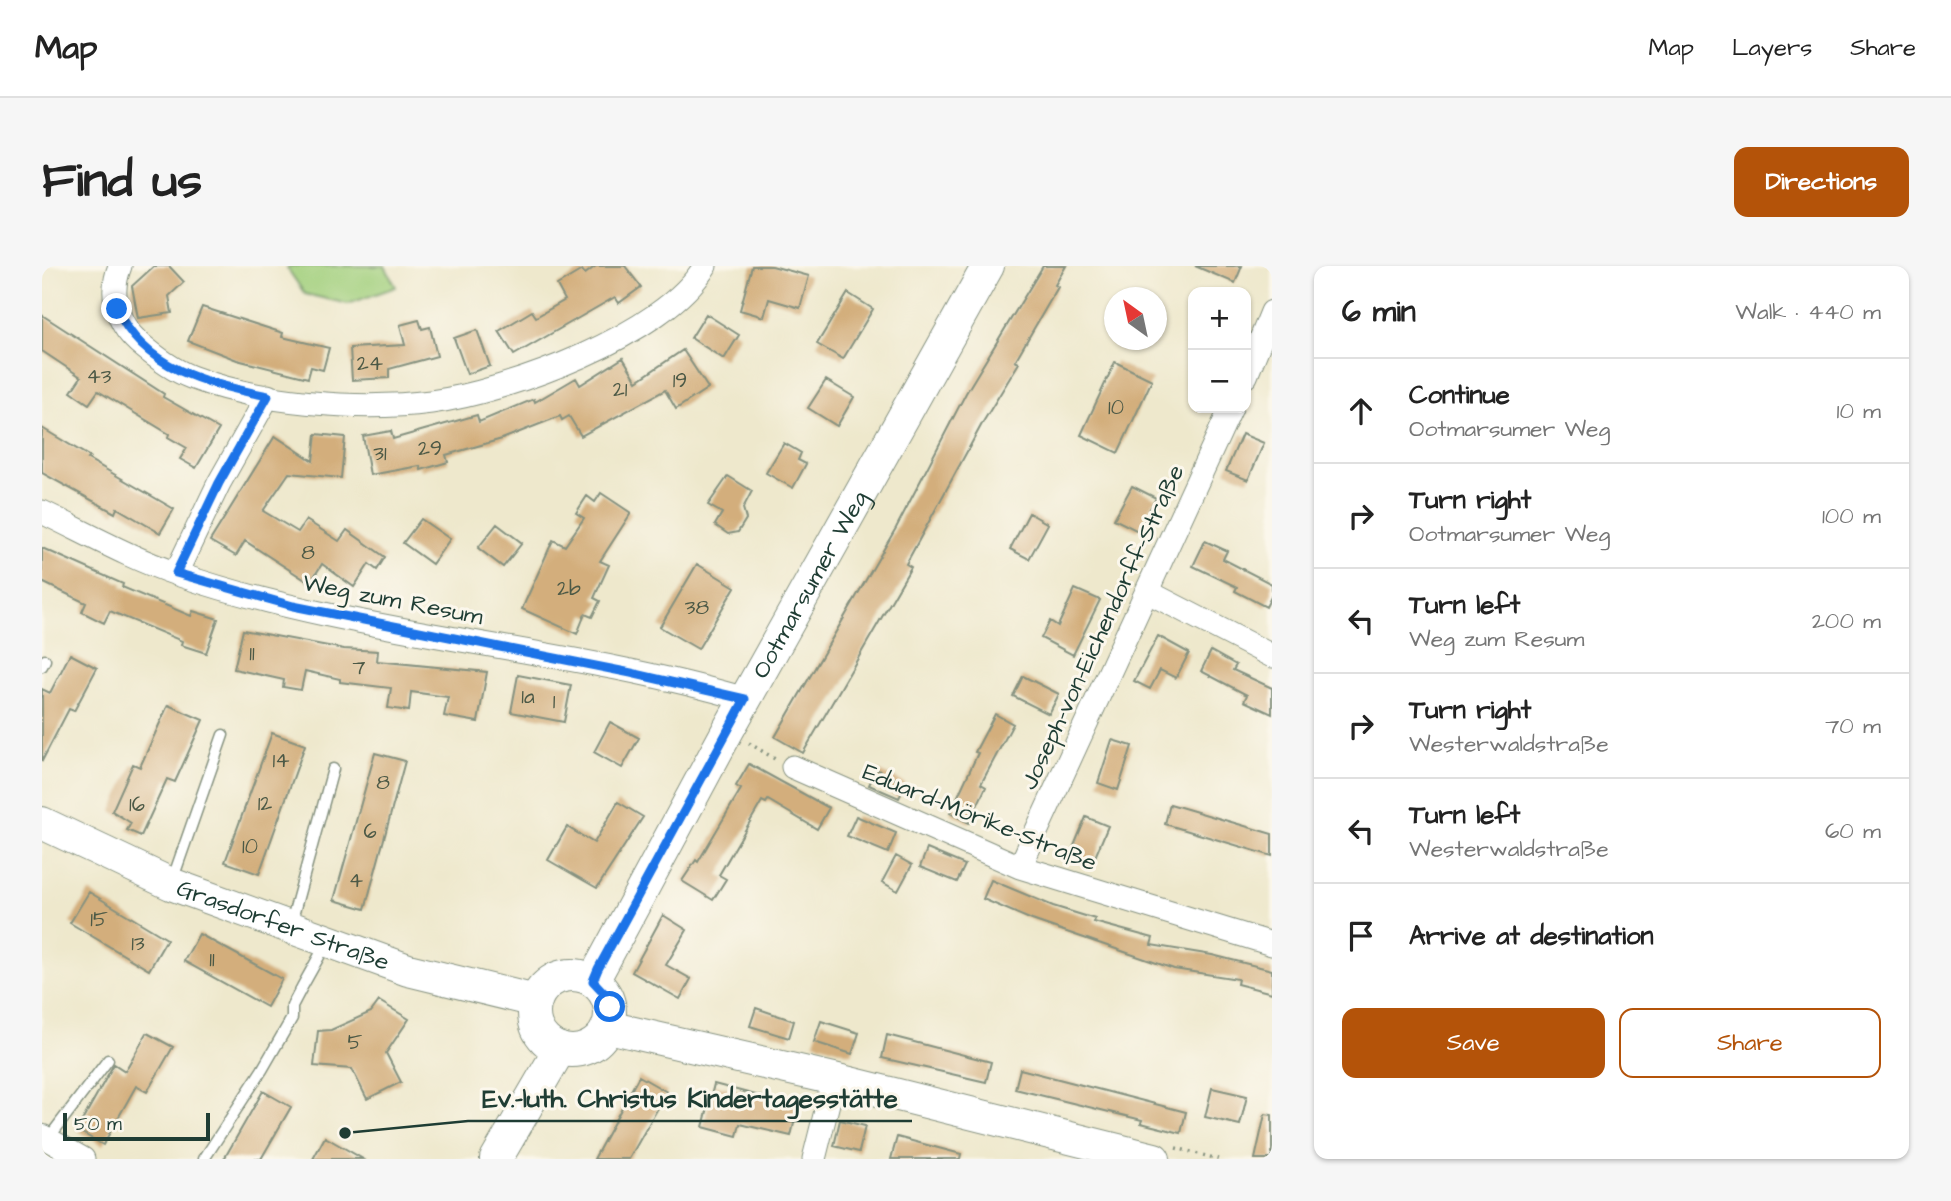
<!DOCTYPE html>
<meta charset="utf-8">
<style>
:root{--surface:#fff;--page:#f6f6f6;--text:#222;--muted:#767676;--line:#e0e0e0;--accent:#b45309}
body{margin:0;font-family:"Architects Daughter",sans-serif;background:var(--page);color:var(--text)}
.controls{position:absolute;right:21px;top:21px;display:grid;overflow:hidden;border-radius:14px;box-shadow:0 2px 5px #0004}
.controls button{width:63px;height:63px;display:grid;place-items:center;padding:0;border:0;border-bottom:2px solid var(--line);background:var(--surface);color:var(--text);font:35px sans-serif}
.compass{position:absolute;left:1062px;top:21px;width:63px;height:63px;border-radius:50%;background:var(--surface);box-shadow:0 2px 5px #0004;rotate:327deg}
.scale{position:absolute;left:21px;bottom:18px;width:147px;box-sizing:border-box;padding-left:7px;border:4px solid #1f3d34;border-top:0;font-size:19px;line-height:24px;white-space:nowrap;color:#1f3d34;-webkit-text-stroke:5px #fbf7ec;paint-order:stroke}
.stop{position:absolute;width:21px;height:21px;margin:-16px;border:5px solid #1a73e8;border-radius:50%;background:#fff}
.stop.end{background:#1a73e8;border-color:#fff;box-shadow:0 2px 7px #0008}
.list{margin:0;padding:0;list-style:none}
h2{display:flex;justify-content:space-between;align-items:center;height:91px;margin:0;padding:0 28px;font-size:30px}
h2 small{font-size:23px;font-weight:400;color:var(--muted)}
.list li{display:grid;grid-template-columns:46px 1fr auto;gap:21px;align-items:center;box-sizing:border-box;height:105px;padding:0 28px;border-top:2px solid var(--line)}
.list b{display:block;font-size:26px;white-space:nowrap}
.list p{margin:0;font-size:23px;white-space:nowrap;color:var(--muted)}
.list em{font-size:23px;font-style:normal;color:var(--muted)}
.actions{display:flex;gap:14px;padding:21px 28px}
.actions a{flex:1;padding:16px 0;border:2px solid var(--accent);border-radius:14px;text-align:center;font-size:24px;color:var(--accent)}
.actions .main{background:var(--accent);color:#fff}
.icon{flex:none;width:38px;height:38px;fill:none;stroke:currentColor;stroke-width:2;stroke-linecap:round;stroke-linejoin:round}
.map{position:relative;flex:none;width:1230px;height:893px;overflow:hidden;border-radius:14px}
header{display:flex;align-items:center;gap:42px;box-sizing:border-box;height:98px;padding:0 35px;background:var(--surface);border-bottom:2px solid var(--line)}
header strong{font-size:33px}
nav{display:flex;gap:38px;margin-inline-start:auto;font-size:24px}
.intro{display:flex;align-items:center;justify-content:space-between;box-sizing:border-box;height:168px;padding:0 42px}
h1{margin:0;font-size:49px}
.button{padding:18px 32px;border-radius:14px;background:var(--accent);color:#fff;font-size:24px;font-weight:700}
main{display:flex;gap:42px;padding:0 42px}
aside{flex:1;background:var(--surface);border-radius:14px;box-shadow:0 2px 5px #0004}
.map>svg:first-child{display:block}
.green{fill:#a1cf7c;stroke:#608658;stroke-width:2}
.building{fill:#d3ae7c}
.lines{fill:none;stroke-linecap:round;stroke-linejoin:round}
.lane-casing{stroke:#869280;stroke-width:13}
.street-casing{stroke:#869280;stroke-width:25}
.secondary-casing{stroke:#869280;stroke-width:34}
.path{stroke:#869280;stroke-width:3.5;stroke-dasharray:2 5;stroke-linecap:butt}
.lane{stroke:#fff;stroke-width:10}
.street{stroke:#fff;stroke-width:23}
.secondary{stroke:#fff;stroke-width:32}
.route{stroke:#1a73e8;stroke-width:9}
.labels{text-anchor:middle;stroke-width:6;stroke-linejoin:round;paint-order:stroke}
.number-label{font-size:21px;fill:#4c5946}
.street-label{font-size:24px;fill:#1f3d34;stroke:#fbf7ec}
.leader{fill:none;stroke:#1f3d34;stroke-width:2.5}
.callout-dot{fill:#1f3d34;stroke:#fbf7ec;stroke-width:2.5}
.callout-label{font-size:26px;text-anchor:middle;font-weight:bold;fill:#1f3d34;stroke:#fbf7ec;stroke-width:6;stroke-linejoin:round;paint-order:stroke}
</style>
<header>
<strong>Map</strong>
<nav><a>Map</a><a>Layers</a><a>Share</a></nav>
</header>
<div class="intro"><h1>Find us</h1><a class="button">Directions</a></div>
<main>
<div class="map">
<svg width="1230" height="893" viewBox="0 0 1230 893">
<rect width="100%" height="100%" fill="#fbf7ec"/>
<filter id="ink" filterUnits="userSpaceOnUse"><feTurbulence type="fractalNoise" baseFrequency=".0143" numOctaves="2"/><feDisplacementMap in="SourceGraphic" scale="14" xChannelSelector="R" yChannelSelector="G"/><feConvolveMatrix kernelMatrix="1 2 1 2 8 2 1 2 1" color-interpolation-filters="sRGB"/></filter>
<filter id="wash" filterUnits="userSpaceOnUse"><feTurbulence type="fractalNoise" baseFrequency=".00686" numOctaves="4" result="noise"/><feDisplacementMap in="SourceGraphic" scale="28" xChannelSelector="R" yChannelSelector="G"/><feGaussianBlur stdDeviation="1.57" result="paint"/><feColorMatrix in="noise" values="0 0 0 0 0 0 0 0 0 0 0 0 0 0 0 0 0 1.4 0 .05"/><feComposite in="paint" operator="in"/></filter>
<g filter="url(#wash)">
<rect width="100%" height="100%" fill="#eee8cc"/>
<path class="green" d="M 248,0 L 343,0 L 354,21 L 306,38 L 263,28 L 245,2 Z"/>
<g id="blocks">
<path class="building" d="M 112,0 L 127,0 L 142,16 L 127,30 L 130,47 L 96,52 L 90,20 Z
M 554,0 L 583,0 L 599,21 L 577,37 L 573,31 L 472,89 L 457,65 L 490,45 L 494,51 L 523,34 L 515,19 L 540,4 L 543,8 Z
M 710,0 L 730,0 L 767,10 L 758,42 L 727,33 L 722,51 L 698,44 Z
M 1001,0 L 1024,0 L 1013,19 L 1016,21 L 973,95 L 977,97 L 941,156 L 864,298 L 869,301 L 761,487 L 733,471 L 854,262 L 924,127 Z
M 1153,0 L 1200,0 L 1193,17 Z
M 806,27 L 831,43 L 801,93 L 775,78 Z
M 160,41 L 241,67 L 240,71 L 287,82 L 281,104 L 269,101 L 266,112 L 195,94 L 146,75 Z
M 664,48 L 697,69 L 682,93 L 649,72 Z
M 0,49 L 122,128 L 121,131 L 177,163 L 154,202 L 138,193 L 145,182 L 126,171 L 127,168 L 56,125 L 47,138 L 29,126 L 39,111 L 0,85 Z
M 377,54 L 380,63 L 388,61 L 395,90 L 347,103 L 347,112 L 310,114 L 308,82 L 363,79 L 358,59 Z
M 435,64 L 448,100 L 425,108 L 412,72 Z
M 641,84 L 666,122 L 634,143 L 623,124 L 539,170 L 527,150 L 520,154 L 518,150 L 460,173 L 404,189 L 406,196 L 379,204 L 378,200 L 328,209 L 321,170 L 349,165 L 351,173 L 435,149 L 437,156 L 492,133 L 493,136 L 534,112 L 538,119 L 581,92 L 595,115 Z
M 1073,96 L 1110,114 L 1076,187 L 1039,169 Z
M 784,114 L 812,131 L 795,160 L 766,142 Z
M 0,162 L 48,191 L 46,193 L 132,243 L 118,267 L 75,242 L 73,247 L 0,207 Z
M 274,168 L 303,171 L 299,212 L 247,207 L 221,245 L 256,266 L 264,254 L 297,275 L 305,264 L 343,291 L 335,304 L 327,298 L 312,321 L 280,298 L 268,317 L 203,275 L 194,290 L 168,275 L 233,170 L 271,195 Z
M 1200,168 L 1222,177 L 1206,214 L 1184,205 Z
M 742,177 L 759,187 L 756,194 L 764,198 L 751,222 L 724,207 Z
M 686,210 L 710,225 L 701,242 L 704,253 L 696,266 L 686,268 L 673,259 L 680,247 L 666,239 Z
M 1090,220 L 1114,232 L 1096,265 L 1072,253 Z
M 559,227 L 589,247 L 558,295 L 567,299 L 552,332 L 558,335 L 550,351 L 543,348 L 535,368 L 480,343 L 511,274 L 523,280 L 542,252 L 534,247 L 545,230 L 553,236 Z
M 987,247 L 1006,258 L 987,293 L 968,283 Z
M 379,253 L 408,273 L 390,298 L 361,277 Z
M 455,258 L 480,277 L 461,301 L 436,282 Z
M 1163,275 L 1185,285 L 1181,293 L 1230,318 L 1230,329 L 1224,341 L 1193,325 L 1195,321 L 1151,300 Z
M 0,282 L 81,318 L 80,321 L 149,350 L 151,345 L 176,353 L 164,387 L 139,379 L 140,375 L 68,345 L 62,357 L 40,346 L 44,337 L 0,316 Z
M 655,298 L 693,321 L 656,383 L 618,361 Z
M 1033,323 L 1058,334 L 1031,389 L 999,372 L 1008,355 L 1016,360 Z
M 201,364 L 302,383 L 336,385 L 335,395 L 445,406 L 436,456 L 402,450 L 406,431 L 369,426 L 367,445 L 346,442 L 349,422 L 298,416 L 298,413 L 263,405 L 259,424 L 241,421 L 242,414 L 192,403 Z
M 1116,370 L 1147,387 L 1134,412 L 1118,404 L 1108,423 L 1092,415 Z
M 1169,385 L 1194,399 L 1191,404 L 1230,422 L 1230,448 L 1202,435 L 1205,429 L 1159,405 Z
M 28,388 L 55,402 L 32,445 L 27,443 L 0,495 L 0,423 L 8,427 Z
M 476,409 L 529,419 L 522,456 L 469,446 Z
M 981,410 L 1017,428 L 1007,448 L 971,430 Z
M 126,439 L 161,454 L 133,516 L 125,513 L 99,570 L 85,564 L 89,557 L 70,545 L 91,498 L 98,501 Z
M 953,448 L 971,458 L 939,518 L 944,521 L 927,557 L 908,547 L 936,487 L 933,486 Z
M 568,456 L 597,472 L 580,502 L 552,486 Z
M 230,467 L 263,479 L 217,608 L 183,596 Z
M 1070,474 L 1090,480 L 1076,524 L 1056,517 Z
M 333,487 L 363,495 L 323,643 L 292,634 Z
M 707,498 L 787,542 L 775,563 L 726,534 L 724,537 L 720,535 L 677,609 L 684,613 L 671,634 L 640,615 L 654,594 L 656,596 L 699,523 L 694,520 Z
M 834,503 L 864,518 L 857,532 L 827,519 Z
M 576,536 L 601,551 L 555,622 L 506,594 L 525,561 L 552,577 Z
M 1128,538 L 1230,568 L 1230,590 L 1123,558 Z
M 814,550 L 854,567 L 846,587 L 805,570 Z
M 1044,551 L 1066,560 L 1051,596 L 1029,587 Z
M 885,583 L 923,599 L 915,616 L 878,601 Z
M 854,590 L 870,599 L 856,625 L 840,616 Z
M 949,614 L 1011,640 L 1053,653 L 1052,656 L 1111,672 L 1109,679 L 1170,689 L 1230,704 L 1230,727 L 1195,718 L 1196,713 L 1132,703 L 990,654 L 941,633 Z
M 47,626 L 125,673 L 107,704 L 28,657 Z
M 621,649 L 645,664 L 624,699 L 649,713 L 638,733 L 590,706 Z
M 157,668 L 240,713 L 225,741 L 142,695 Z
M 337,735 L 367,753 L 344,787 L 359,816 L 325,833 L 310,803 L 272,800 L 276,765 L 289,764 L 329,746 Z
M 714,742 L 752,755 L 747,772 L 708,760 Z
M 779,755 L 817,767 L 810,788 L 772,776 Z
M 105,767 L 131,781 L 105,826 L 94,820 L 61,879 L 35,864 L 72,798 L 83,805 Z
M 845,769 L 949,796 L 944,816 L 840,792 Z
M 978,803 L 1144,846 L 1139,867 L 1099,857 L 1100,854 L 973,823 Z
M 597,810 L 625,826 L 587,893 L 552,893 Z
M 672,818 L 756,840 L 749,870 L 698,858 L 695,870 L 661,861 Z
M 1170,822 L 1205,830 L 1198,859 L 1163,851 Z
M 221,825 L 249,841 L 219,893 L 182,893 Z
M 1223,848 L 1230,849 L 1230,893 L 1213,893 Z
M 798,854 L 823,860 L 817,886 L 792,880 Z
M 283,871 L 321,893 L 271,893 Z
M 855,871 L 919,888 L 918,893 L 849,893 Z"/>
</g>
</g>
<g filter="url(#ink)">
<use href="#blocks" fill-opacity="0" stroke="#869280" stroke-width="2"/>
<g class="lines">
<g class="lane-casing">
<path id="lane" d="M 0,400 L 3,394
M 130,615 L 181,469
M 249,657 L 291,503
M 6,873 L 66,794
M 162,893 L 220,804 L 250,752 L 250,740 L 260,721 L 284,678"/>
</g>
<g class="street-casing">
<path id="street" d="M 78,0 C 67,27 74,56 96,76 C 111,89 131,104 149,111 C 217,137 317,145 389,136 C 465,126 623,69 663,0
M 1204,110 L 1230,46
M 0,246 C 44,267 88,292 135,308 C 319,371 517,379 703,433
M 134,307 L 177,217 L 226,130
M 1106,326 L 1230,390
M 751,501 L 978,601 L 1230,678
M 978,601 L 1189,142
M 0,870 L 41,893
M 772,893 L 792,813"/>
</g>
<g class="secondary-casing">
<g id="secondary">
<path id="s1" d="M 0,557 L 129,618 L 366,704 L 494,735"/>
<circle cx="530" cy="747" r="38"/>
<path id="s2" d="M 551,715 L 686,464 L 946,0"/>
<path d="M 566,761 L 792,813 L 1112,893"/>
<path d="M 454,893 L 518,783"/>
</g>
</g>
<path class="path" d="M 707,477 L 733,493
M479 745a50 50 0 1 1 100 0a50 50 0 1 1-100 0Z
M 1134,882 L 1176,893"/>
<use href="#lane" class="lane"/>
<use href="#street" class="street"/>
<use href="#secondary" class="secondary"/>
</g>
</g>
<g class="lines" filter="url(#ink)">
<path class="route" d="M 75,43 C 101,103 168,119 226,130 L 177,217 L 134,307 L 251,340 L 589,407 L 703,433 L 556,703 L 551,715 L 565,730 L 568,741"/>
</g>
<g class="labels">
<g class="number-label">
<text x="328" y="104">24</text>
<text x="57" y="117">43</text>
<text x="638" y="121">19</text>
<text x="578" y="130">21</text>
<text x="1074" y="148">10</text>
<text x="388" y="189">29</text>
<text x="338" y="194">31</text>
<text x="266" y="293">8</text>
<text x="527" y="329">2b</text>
<text x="655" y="348">38</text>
<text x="210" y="394">11</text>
<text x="317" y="408">7</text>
<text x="486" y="437">1a</text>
<text x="512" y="442">1</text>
<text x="239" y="501">14</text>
<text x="341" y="523">8</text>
<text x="223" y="544">12</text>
<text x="95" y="545">16</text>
<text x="328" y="572">6</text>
<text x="208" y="587">10</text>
<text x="314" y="621">4</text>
<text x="57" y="660">15</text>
<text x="96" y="684">13</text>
<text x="170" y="700">11</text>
<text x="313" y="783">5</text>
</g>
<g class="street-label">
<text dy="8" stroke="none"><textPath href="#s2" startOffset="452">Ootmarsumer Weg</textPath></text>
<text transform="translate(351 333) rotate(11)" y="8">Weg zum Resum</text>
<text transform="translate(1060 361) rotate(-65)" y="8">Joseph-von-Eichendorff-Straße</text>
<text transform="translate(938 551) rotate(22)" y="8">Eduard-Mörike-Straße</text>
<text dy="8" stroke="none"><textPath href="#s1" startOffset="262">Grasdorfer Straße</textPath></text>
</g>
</g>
<path class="leader" d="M303 867L426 855H870"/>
<circle class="callout-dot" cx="303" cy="867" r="7"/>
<g class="callout-label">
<text x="648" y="841">Ev.-luth. Christus Kindertagesstätte</text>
</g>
</svg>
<div class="controls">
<button>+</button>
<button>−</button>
</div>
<svg class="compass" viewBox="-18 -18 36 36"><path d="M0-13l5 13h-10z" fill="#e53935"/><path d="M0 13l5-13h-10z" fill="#767676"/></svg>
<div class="scale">50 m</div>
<div class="stop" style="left:568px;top:741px"></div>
<div class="stop end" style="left:75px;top:43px"></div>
</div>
<aside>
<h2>6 min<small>Walk · 440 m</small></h2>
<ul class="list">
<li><svg class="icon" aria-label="ahead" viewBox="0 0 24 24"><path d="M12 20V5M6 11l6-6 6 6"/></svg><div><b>Continue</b><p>Ootmarsumer Weg</p></div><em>10 m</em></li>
<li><svg class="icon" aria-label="right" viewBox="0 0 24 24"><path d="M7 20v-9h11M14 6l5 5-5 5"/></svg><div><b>Turn right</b><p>Ootmarsumer Weg</p></div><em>100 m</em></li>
<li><svg class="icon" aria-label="left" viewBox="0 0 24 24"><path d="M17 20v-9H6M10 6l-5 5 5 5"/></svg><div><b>Turn left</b><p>Weg zum Resum</p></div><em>200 m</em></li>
<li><svg class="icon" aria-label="right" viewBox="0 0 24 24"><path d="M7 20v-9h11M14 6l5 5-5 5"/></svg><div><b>Turn right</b><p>Westerwaldstraße</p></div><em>70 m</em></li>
<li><svg class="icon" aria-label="left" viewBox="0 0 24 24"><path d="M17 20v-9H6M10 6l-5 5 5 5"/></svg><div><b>Turn left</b><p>Westerwaldstraße</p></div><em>60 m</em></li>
<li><svg class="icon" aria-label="arrive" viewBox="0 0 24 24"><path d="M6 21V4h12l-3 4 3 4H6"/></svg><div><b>Arrive at destination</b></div></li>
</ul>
<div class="actions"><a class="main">Save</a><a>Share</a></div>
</aside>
</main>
